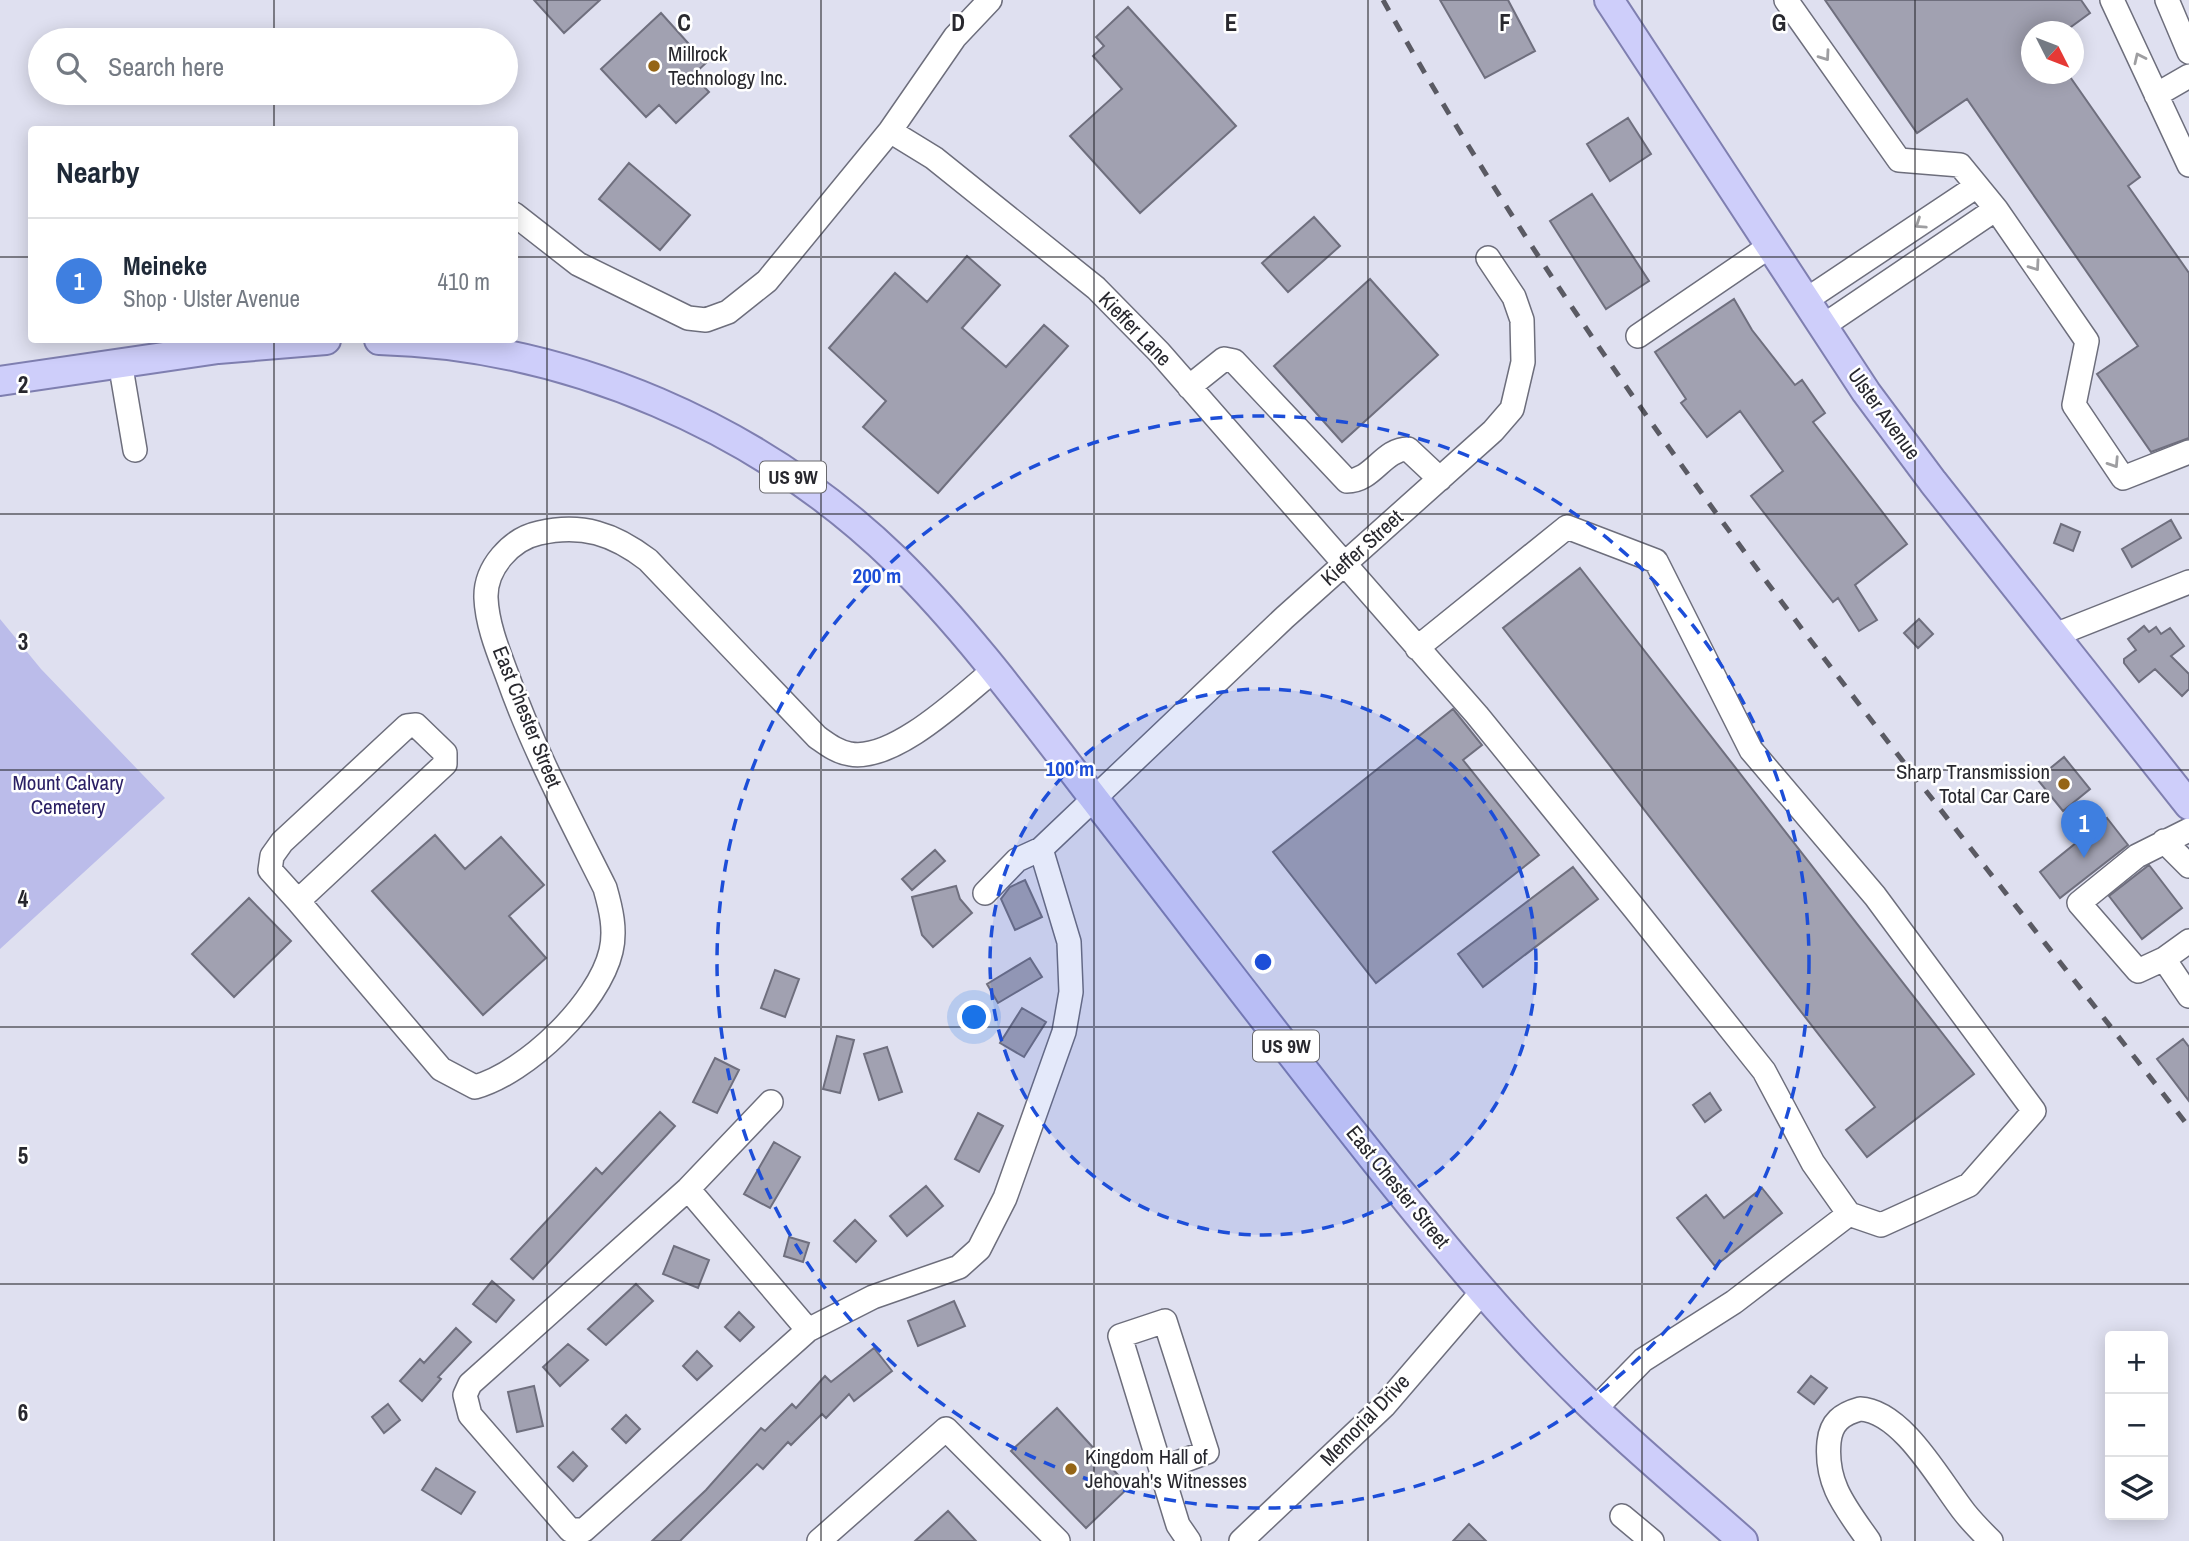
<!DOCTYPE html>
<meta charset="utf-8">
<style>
:root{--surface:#fff;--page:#f2f2f3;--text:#1f2937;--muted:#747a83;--line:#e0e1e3;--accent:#d93025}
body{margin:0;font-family:"Archivo Narrow",sans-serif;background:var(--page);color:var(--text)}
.controls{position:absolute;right:21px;bottom:21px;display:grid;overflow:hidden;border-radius:7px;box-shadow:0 4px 18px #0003}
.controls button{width:63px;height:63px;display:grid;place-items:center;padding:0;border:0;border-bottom:2px solid var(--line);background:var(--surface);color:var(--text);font:35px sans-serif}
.compass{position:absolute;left:2021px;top:21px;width:63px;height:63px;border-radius:50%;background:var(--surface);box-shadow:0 4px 18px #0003;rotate:132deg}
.you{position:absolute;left:975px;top:1018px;width:24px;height:24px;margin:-18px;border:5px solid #fff;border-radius:50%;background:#1a73e8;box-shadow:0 0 0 10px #1a73e833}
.badge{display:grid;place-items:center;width:46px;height:46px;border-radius:50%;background:var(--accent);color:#fff;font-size:23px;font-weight:700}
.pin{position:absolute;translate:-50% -58px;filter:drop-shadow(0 2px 4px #0008)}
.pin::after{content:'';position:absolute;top:37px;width:24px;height:21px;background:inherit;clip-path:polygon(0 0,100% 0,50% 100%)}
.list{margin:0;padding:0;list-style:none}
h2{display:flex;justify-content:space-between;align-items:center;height:91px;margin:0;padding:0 28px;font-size:30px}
h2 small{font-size:23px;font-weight:400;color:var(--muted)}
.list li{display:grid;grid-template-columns:46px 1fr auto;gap:21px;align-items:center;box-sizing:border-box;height:126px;padding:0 28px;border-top:2px solid var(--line)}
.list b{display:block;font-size:26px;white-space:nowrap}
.list p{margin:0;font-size:23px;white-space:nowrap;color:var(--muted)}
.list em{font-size:23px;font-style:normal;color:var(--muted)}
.icon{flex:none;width:38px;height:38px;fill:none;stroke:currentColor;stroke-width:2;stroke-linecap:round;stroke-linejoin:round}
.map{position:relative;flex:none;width:2189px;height:1541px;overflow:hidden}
.search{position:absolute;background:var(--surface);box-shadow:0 4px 18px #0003;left:28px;top:28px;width:490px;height:77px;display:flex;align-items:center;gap:18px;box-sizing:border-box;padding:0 24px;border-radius:38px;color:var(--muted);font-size:26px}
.panel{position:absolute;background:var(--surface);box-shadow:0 4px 18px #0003;left:28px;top:126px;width:490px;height:217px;border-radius:7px}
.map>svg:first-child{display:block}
.green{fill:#bbbcea}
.building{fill:#a1a1b1;stroke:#6f6f7e;stroke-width:2}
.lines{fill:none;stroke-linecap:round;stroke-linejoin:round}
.minor-casing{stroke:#6d6e7c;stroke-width:26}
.major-casing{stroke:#7f7fb0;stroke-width:32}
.minor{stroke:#fff;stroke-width:23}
.major{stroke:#cecefa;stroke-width:28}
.rail{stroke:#5a5a63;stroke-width:5;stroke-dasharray:12 12;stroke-linecap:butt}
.oneway{stroke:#9e9ea1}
.grid{fill:none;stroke:#28282e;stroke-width:2;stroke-opacity:0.55}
.ring{fill:none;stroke:#1d4ed8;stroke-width:3.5;stroke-dasharray:12 9}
.poi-dot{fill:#956516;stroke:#fff;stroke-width:2.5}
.labels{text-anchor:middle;stroke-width:5;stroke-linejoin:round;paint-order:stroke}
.shield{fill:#fff;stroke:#68686d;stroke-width:2}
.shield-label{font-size:19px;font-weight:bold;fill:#28282e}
.poi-label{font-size:21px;fill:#28282e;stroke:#fff;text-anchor:start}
.street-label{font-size:21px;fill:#28282e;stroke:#fff}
.park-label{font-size:21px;fill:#2b2065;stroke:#fff}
.grid-label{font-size:23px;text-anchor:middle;font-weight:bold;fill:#28282e;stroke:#fff;stroke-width:5;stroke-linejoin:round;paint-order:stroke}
.centre{fill:#1d4ed8;stroke:#fff;stroke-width:3.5}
.ring-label{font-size:21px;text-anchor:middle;font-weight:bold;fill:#1d4ed8;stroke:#fff;stroke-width:5;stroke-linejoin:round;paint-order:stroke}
</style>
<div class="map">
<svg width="2189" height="1541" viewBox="0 0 2189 1541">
<rect width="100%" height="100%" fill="#dfe0f0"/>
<path class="green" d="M 0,619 L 41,669 L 165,798 L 0,949 Z"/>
<path class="building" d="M 534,0 L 600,0 L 564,33 Z
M 1440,0 L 1508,0 L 1535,51 L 1485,78 Z
M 1825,0 L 2081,0 L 2090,13 L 2064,32 L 2032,32 L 2032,74 L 2068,74 L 2140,177 L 2128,186 L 2189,273 L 2189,438 L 2151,452 L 2097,374 L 2138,346 L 1967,99 L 1917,133 Z
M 1128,7 L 1236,126 L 1140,213 L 1070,136 L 1122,89 L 1093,56 L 1104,46 L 1096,37 Z
M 661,13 L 706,63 L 693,75 L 709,92 L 676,123 L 659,105 L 646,117 L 601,69 Z
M 1628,118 L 1651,154 L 1610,181 L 1587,144 Z
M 629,163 L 690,215 L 660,250 L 599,199 Z
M 1592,194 L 1649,281 L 1606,309 L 1550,221 Z
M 1314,217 L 1340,246 L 1288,292 L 1262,263 Z
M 967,256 L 1000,285 L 962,328 L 1006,367 L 1044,325 L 1068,346 L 938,493 L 863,427 L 886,401 L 829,348 L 895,273 L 927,302 Z
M 1370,279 L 1438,355 L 1342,442 L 1274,366 Z
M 1734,299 L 1752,330 L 1795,385 L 1802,380 L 1825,413 L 1813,422 L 1907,544 L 1855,585 L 1877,620 L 1859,631 L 1838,598 L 1833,602 L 1751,496 L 1783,471 L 1740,411 L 1707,437 L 1681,403 L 1686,399 L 1655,352 Z
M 2171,520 L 2181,538 L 2132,567 L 2122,549 Z
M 2061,524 L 2080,532 L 2073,551 L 2054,543 Z
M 1580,568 L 1974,1074 L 1867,1157 L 1846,1130 L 1875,1107 L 1503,628 Z
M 1919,619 L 1933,634 L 1918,648 L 1904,633 Z
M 2144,626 L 2149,632 L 2156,627 L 2161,634 L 2170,628 L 2184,646 L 2171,656 L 2189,674 L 2189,689 L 2182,696 L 2155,669 L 2139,682 L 2124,663 L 2124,659 L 2136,650 L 2128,639 Z
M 1453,709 L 1482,745 L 1463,760 L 1539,855 L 1376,983 L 1273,852 Z
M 2064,757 L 2090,789 L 2063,811 L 2037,779 Z
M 2107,818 L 2128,845 L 2060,898 L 2040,872 Z
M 435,835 L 465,869 L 501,837 L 544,885 L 509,916 L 546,958 L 483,1015 L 372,891 Z
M 935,850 L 945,861 L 912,890 L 902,879 Z
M 2149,865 L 2182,908 L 2142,939 L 2109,896 Z
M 1573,867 L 1598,899 L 1483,987 L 1458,954 Z
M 1025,880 L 1042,917 L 1015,930 L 1001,899 L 1010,887 Z
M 956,886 L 960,899 L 972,913 L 933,947 L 922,935 L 912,897 Z
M 249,898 L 291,941 L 234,997 L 192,954 Z
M 1030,958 L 1042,977 L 998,1003 L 987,984 Z
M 775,970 L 799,979 L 785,1017 L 761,1008 Z
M 1022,1008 L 1046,1022 L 1024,1057 L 1000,1043 Z
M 837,1036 L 854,1040 L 840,1093 L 823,1089 Z
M 2183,1039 L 2189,1047 L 2189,1101 L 2157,1059 Z
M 887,1047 L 902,1092 L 879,1100 L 864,1054 Z
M 715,1058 L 739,1070 L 717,1113 L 693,1102 Z
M 1710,1093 L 1721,1110 L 1705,1122 L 1693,1105 Z
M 660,1112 L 675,1126 L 533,1279 L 511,1259 L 596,1168 L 602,1174 Z
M 978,1113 L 1003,1126 L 979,1172 L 955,1159 Z
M 774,1142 L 800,1157 L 770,1208 L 744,1194 Z
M 926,1186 L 943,1206 L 907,1236 L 890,1216 Z
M 1762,1188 L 1782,1213 L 1715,1266 L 1677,1218 L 1706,1195 L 1724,1218 Z
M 855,1220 L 876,1241 L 856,1262 L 834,1241 Z
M 789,1237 L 809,1243 L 803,1262 L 784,1256 Z
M 674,1246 L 709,1260 L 698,1288 L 663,1274 Z
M 492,1281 L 514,1300 L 496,1322 L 473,1304 Z
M 636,1284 L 653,1301 L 606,1345 L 588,1329 Z
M 954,1301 L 965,1326 L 918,1346 L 908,1321 Z
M 739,1312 L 754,1327 L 740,1341 L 725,1327 Z
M 456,1328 L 471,1342 L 438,1377 L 441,1379 L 422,1401 L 400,1381 L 420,1359 L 424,1363 Z
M 568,1344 L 588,1360 L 560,1386 L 543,1367 Z
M 874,1348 L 892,1371 L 854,1401 L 849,1394 L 826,1418 L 822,1414 L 791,1445 L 788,1442 L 763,1469 L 757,1464 L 680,1541 L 652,1541 L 706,1490 L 761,1428 L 765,1431 L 792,1404 L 796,1408 L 825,1376 L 831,1382 Z
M 697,1351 L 712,1366 L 697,1380 L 683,1366 Z
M 1811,1376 L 1827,1388 L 1814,1404 L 1798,1392 Z
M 534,1386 L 543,1426 L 517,1432 L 508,1392 Z
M 388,1404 L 400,1420 L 384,1433 L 372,1417 Z
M 1057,1408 L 1129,1487 L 1086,1528 L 1011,1451 Z
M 626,1415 L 640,1429 L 626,1443 L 612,1429 Z
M 573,1452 L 587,1466 L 573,1481 L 558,1467 Z
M 436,1468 L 475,1492 L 461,1514 L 422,1490 Z
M 948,1511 L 976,1541 L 915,1541 Z
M 1469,1524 L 1486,1541 L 1453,1541 Z"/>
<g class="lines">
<g class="minor-casing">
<path id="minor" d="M 1786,0 L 1899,160 L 1960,165 L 1996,209 L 2087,341 L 2074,405 L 2123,478 L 2189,452
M 2112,0 L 2189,165
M 2167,0 L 2189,52
M 2156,95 L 2189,76
M 890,131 L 934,158 L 1096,288 L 1159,352 L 1477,715 L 1634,908 L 1764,1071 L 1813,1163 L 1849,1214 L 1881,1225 L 1969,1185 L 2034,1111 L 1875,896 L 1751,750 L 1656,561 L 1567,527 L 1417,648
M 514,214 L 578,264 L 688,318 L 706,320 L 728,312 L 767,281 L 890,131 L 955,37 L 990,0
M 1806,300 L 1977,186
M 1823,326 L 1996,209
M 1638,336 L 1770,246
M 120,362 L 135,450
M 1189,387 L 1224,359 L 1234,361 L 1347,481 C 1373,481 1383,449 1408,449 L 1440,479
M 2055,635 L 2189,582
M 2164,841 L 2189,866
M 985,893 L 1017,860 L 1041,849 L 1284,618 L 1493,431 L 1512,409 L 1523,362 L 1522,320 L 1514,297 L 1488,258
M 298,901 L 270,870 L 272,856 L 282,842 L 407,726 L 416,725 L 445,753 L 445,764 L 298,901 L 441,1069 L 475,1087 C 526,1073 599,1003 611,951 C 616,930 611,909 605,888 C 570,818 533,749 507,675 C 498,651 487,624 486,598 C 485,568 511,539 539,533 C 582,523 614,534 648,560 L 817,737 C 827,744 837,752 850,754 C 894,762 961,697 994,670
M 2189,941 L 2164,959 L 2189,996
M 2164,959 L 2138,971 L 2079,903 L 2137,856 L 2189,830
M 771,1102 L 688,1189 L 470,1384 L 465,1395 L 470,1415 L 570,1530 L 584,1530 L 808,1330 L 873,1297 L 959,1267 L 979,1249 L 1005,1198 L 1064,1032 L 1071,992 L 1069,942 L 1041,849
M 688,1189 L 808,1330
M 1595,1409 L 1643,1360 L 1734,1302 L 1849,1214
M 1161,1469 L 1207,1452 L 1165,1321 L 1120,1336 L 1178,1525 L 1189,1541
M 1622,1516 L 1652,1541
M 819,1541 L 946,1429 L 1058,1541
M 1241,1541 L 1384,1406 L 1482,1292
M 1869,1541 C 1846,1508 1825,1484 1829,1442 C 1831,1422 1842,1414 1860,1409 C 1903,1411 1941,1483 1965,1513 C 1973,1523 1982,1532 1991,1541"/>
</g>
<g class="major-casing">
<path id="major" d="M 1609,0 L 1866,392 L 1933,482 L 2189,805
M 379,340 C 569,345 760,428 896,560 C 974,637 1039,728 1106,814 C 1200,935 1293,1058 1389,1178 C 1450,1254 1512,1329 1582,1397 C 1633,1447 1689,1493 1743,1541
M 0,381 L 218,349 L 326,340"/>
</g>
<use href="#minor" class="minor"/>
<use href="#major" class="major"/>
<path class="rail" d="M 1383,0 C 1609,405 1905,762 2189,1127"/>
</g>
<defs><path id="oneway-chevron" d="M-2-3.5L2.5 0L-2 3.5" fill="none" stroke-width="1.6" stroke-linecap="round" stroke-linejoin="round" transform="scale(1.75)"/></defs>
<g class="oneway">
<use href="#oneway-chevron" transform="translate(1825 56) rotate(55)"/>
<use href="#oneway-chevron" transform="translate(2139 58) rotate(-115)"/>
<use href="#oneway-chevron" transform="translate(1920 224) rotate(146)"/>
<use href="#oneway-chevron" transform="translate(2035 266) rotate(55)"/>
<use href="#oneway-chevron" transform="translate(2114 463) rotate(57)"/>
</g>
<path class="grid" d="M 274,0 L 274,40M 547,0 L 547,1541M 821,0 L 821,1541M 1094,0 L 1094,1541M 1368,0 L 1368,1541M 1642,0 L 1642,1541M 1915,0 L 1915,1541M 274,93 L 274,130M 0,257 L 32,257M 514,257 L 2189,257M 274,340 L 274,1541M 0,514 L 2189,514M 0,770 L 2189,770M 0,1027 L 2189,1027M 0,1284 L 2189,1284"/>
<circle cx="1263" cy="962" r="273" fill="#1d4ed8" fill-opacity=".12"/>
<g class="ring">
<circle cx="1263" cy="962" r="273"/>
<circle cx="1263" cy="962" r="546"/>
</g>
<g class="poi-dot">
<circle cx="654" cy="66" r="7"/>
<circle cx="2064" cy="784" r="7"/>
<circle cx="1071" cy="1469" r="7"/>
</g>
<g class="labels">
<g class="shield">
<rect x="760" y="461.5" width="66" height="31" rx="5"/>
<rect x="1253" y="1030.5" width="66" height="31" rx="5"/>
</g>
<g class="shield-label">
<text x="793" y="484">US 9W</text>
<text x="1286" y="1053">US 9W</text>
</g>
<g class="poi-label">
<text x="668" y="61">Millrock<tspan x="668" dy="24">Technology Inc.</tspan></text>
<text x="2050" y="779" text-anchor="end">Sharp Transmission<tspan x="2050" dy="24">Total Car Care</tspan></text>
<text x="1085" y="1464">Kingdom Hall of<tspan x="1085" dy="24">Jehovah's Witnesses</tspan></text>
</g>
<g class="street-label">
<text transform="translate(1135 329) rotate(46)" y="7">Kieffer Lane</text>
<text transform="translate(1884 414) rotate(54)" y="7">Ulster Avenue</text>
<text transform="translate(1362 548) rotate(-42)" y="7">Kieffer Street</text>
<text transform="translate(527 717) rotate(68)" y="7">East Chester Street</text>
<text transform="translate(1398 1187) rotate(51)" y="7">East Chester Street</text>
<text transform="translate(1365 1420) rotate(-46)" y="7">Memorial Drive</text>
</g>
<g class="park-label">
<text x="68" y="790">Mount Calvary<tspan x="68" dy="24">Cemetery</tspan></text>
</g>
</g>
<g class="grid-label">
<text x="684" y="31">C</text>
<text x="958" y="31">D</text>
<text x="1231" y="31">E</text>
<text x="1505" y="31">F</text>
<text x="1779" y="31">G</text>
<text x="23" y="393">2</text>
<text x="23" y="650">3</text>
<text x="23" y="907">4</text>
<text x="23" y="1164">5</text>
<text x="23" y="1421">6</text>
</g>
<circle cx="1263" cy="962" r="10" class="centre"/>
<g class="ring-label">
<text x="877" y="583">200 m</text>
<text x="1070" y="776">100 m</text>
</g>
</svg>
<div class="controls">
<button>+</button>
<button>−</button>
<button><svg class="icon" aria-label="layers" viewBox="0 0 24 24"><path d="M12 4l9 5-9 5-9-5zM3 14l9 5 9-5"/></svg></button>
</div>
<svg class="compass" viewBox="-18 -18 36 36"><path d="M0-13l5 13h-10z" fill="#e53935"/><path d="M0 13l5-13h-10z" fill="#747a83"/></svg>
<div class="you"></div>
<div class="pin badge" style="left:2084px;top:858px;background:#3f7fe0">1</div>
<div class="search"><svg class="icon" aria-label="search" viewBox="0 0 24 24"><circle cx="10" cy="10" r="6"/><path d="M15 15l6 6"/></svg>Search here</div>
<section class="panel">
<h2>Nearby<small></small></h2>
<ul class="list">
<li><span class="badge" style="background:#3f7fe0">1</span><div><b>Meineke</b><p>Shop · Ulster Avenue</p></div><em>410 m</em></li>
</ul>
</section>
</div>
